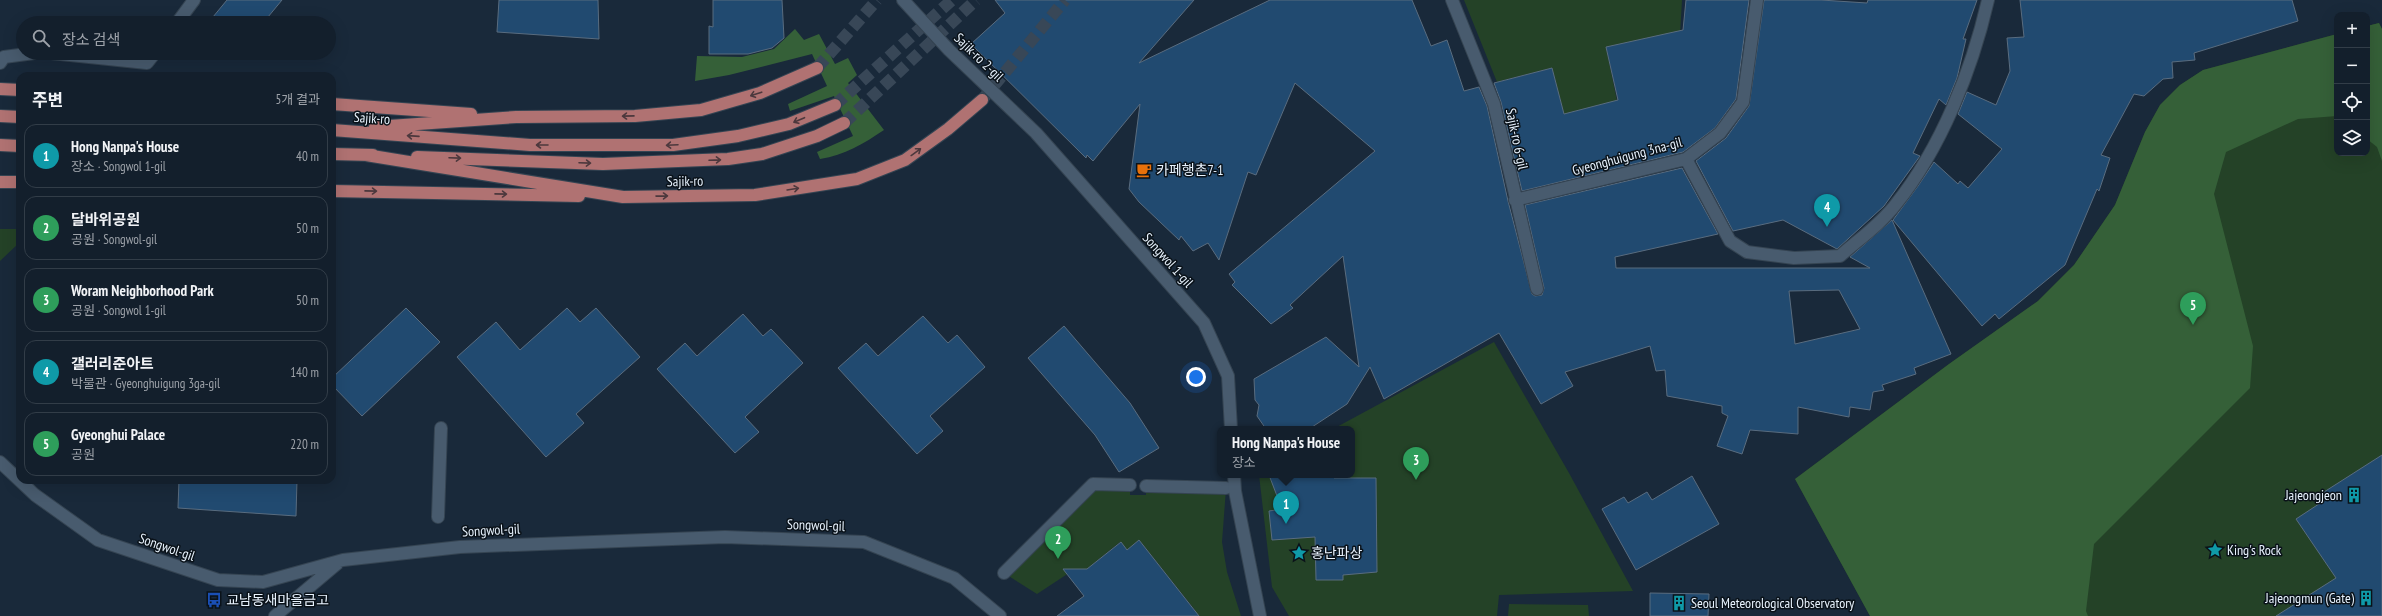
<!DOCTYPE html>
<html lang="ko">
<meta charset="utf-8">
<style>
:root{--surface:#131f2c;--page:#202c38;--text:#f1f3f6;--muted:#9da2a9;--line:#323d48;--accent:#0b8043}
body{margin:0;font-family:"PT Sans Narrow","Noto Sans KR",sans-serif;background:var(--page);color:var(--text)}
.controls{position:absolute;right:12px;top:12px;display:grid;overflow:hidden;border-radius:8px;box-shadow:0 4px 16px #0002}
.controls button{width:36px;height:36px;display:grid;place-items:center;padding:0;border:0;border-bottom:1px solid var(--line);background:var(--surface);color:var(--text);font:20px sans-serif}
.you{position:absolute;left:1196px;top:377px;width:14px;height:14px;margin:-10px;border:3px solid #fff;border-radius:50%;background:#1a73e8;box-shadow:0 0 0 6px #1a73e833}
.badge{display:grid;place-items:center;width:26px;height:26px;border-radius:50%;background:var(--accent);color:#fff;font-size:13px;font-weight:700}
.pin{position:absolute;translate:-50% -33px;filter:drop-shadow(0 1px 2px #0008)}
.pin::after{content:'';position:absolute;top:21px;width:14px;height:12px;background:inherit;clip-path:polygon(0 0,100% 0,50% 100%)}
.popup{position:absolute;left:1217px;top:426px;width:138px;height:52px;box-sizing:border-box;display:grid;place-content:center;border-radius:8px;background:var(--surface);filter:drop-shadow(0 1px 3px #0005);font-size:13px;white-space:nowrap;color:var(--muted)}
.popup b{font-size:15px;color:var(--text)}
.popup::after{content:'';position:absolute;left:50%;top:100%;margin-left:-8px;border:8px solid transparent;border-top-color:var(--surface)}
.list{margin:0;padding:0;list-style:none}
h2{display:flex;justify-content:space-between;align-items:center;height:52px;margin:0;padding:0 16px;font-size:17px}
h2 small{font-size:13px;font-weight:400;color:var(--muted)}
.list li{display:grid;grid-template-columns:26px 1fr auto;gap:12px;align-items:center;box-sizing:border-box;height:64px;margin:0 8px 8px;padding:0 8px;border:1px solid var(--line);border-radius:12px}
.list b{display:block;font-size:15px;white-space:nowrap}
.list p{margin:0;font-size:13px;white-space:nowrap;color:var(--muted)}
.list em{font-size:13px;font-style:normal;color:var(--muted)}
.icon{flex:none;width:22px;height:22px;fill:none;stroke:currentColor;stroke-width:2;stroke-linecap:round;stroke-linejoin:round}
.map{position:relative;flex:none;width:2382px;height:616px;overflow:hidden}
.search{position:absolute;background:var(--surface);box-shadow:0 4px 16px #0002;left:16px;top:16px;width:320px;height:44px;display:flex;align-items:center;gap:10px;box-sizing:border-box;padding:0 14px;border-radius:22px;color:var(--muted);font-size:15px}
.panel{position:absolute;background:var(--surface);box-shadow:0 4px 16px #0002;left:16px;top:72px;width:320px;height:412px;border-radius:12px}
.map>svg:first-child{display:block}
.green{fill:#244227}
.forest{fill:#356038}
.building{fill:#214a70;stroke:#596c7f;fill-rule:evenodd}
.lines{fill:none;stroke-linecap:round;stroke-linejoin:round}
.primary-tunnel{stroke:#384757;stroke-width:12;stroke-dasharray:12 6;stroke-linecap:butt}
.pedestrian-casing{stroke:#354452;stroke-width:14}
.minor-casing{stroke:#354452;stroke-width:14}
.primary-casing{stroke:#354452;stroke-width:14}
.pedestrian{stroke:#485b6e;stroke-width:12}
.minor{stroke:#485b6e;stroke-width:12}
.primary{stroke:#b07272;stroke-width:12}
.oneway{stroke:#4c383d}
.labels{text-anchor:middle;stroke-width:3;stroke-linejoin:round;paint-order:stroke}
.street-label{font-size:14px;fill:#e8f3fe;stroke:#0a1219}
.poi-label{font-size:14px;fill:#e8f3fe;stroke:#0a1219;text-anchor:start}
</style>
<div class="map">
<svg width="2382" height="616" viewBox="0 0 2382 616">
<rect width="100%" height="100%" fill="#19293a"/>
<path class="green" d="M 1464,0 L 1682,0 L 1679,53 L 1606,47 L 1617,101 L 1564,114 L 1552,68 L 1497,82 Z
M 2379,23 L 2382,29 L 2382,616 L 1870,616 L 1795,479 L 1949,364 L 2038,301 L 2074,265 L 2115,205 L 2145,132 L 2160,105 L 2180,85 L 2203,70 L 2337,34 L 2337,153 L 2367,153 L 2367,26 Z
M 0,229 L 16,229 L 20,231 L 20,242 L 0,261 Z
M 1494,342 L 1569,473 L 1633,591 L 1499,595 L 1497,616 L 1289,616 L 1272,587 L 1259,475 L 1352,475 L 1352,429 L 1333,429 Z
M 1093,484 L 1130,485 L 1130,495 L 1146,495 L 1146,486 L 1226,489 L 1222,542 L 1227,572 L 1241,616 L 1188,616 L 1195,610 L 1139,540 L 1127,550 L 1120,542 L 1087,569 L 1075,569 L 1037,594 L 1004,573 Z
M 1509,604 L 1588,605 L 1589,616 L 1508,616 Z"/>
<path class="forest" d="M 2379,23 L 2382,29 L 2382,161 L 2377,147 L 2367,139 L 2367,26 Z
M 795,29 L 804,40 L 819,34 L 835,64 L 848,58 L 857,75 L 848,83 L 884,130 C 863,144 845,155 820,159 L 817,152 L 853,136 L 834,96 L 790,111 L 788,104 L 827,86 L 812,54 L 729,75 L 695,81 L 697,56 L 742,57 L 774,49 Z
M 2337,34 L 2337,116 L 2298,119 L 2226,152 L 2214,194 L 2253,346 L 2250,388 L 2094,544 L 2086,611 L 2088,616 L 1870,616 L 1795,479 L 1949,364 L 2038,301 L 2074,265 L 2115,205 L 2145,132 L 2160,105 L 2180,85 L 2203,70 Z"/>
<path class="building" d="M 227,0 L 282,0 L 263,23 L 208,23 Z
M 499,0 L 598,0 L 599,39 L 497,32 Z
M 713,0 L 782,0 L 784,38 L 772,48 L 748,54 L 709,54 L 709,26 L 713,27 Z
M 995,0 L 1194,0 L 1139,63 L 1270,0 L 1412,0 L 1431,46 L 1447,40 L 1464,91 L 1479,87 L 1487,106 L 1508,201 L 1532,294 L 1535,296 L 1542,295 L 1544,288 L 1525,205 L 1682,168 L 1718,234 L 1615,257 L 1616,268 L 1870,268 L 1850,257 L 1892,220 L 1951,354 L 1914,368 L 1916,374 L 1882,385 L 1884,390 L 1873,392 L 1870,410 L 1850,407 L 1849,417 L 1798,407 L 1798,434 L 1750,430 L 1742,454 L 1717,446 L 1728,416 L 1722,413 L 1722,406 L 1667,396 L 1665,370 L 1656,371 L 1650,346 L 1565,372 L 1573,386 L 1541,404 L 1499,333 L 1384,399 L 1370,367 L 1347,404 L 1309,429 L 1266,429 L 1257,416 L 1259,405 L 1255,400 L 1254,379 L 1326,337 L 1359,367 L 1343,256 L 1290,305 L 1293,308 L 1271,324 L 1232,285 L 1235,282 L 1229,274 L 1375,151 L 1295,83 L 1256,175 L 1248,172 L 1219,260 L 1208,243 L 1193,251 L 1181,236 L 1179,240 L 1139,202 L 1129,189 L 1140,104 L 1093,161 L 1087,155 L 1086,158 L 971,44 L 1005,13 ZM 1839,290 L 1860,329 L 1795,344 L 1789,291 Z
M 1686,0 L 1749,0 L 1736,99 L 1715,128 L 1683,152 L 1522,191 L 1501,102 L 1494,83 L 1552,68 L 1564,114 L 1618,100 L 1606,47 L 1683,30 Z
M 1764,0 L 1821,0 L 1867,3 L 1868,0 L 1977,0 L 1963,39 L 1966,39 L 1957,78 L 1946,105 L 1939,99 L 1913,153 L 1920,156 L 1884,206 L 1837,249 L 1783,220 L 1733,231 L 1696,161 L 1726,138 L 1749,106 Z
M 2020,0 L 2292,0 L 2298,21 L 2194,53 L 2195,60 L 2172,62 L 2173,78 L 2163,79 L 2144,96 L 2134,94 L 2101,155 L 2110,158 L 2099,191 L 2097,189 L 2065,265 L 1999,319 L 1995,314 L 1982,326 L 1893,220 L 1918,186 L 1934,162 L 1958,184 L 1960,181 L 1968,188 L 2002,149 L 1958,114 L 1967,92 L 1996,105 L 2010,71 L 2007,38 L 2024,37 Z
M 406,308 L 440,342 L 362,416 L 332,385 L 332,378 Z
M 567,308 L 580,322 L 596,308 L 640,357 L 576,414 L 584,423 L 546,457 L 457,357 L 496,322 L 520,350 Z
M 743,314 L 763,336 L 771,329 L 803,363 L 745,417 L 759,432 L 735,453 L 657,369 L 685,343 L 697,356 Z
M 923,316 L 948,343 L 957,335 L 985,367 L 930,416 L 943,431 L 917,454 L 838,368 L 866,343 L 878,356 Z
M 1064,326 L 1130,403 L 1159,448 L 1119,472 L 1095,435 L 1028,358 Z
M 2382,455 L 2382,616 L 2276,616 L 2336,578 L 2296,519 L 2328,498 L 2324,492 Z
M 1269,475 L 1334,475 L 1334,478 L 1376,478 L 1377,572 L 1343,575 L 1343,580 L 1316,580 L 1315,537 L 1272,540 L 1269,511 L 1282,509 Z
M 1692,476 L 1719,524 L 1636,570 L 1602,509 L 1624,497 L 1628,503 L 1647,492 L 1652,500 Z
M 179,480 L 297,480 L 296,516 L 178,508 Z
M 1139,540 L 1199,616 L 1057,616 L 1084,596 L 1063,569 L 1087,569 L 1121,542 L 1127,550 Z
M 1650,593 L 1709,594 L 1708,616 L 1650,616 Z"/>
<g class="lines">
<path class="primary-tunnel" d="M 817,68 L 877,0
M 982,100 L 1065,0
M 835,105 L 952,0
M 844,123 L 976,0"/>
<g class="pedestrian-casing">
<path id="pedestrian" d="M 1146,486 L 1226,488
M 1004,573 L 1093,484 L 1130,485"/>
</g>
<g class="minor-casing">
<path id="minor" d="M 903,0 L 949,50 L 1036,133 L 1204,323 L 1228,376 L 1231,429
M 1452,0 L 1494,104 L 1537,289
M 177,23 L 194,0
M 51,53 L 147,63 L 155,53
M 0,63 L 4,57 L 34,53
M 1686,159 L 1730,241 L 1747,252 L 1794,258 L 1840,256 C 1858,240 1881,224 1896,204 C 1941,148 1972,70 1988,0
M 1515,200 L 1686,159 L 1720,133 L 1743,102 L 1757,0
M 0,462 L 35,495 L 98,540 L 218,580 L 263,582 L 343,560 L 460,547 L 725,537 L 864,542 L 954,578 L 1000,616
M 1234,475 L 1235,491 L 1260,616
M 438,517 L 441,428
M 275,616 L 338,563"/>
</g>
<g class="primary-casing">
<path id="primary" d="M 0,89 L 20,90
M 332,104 L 471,114
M 0,116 L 20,117
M 375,127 L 516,117 L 635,116 L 701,110 L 760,93 L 817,68
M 332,130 L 530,145 L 673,145 L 738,136 L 789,124 L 835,105
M 0,145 L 20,146
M 332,154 L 373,155
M 366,155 L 623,197 L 755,195 L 857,179 L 905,160 L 948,129 L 982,100
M 417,157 L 603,164 L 728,159 L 762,154 L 817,136 L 844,123
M 0,182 L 20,182
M 332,191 L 579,196"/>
</g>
<use href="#pedestrian" class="pedestrian"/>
<use href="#minor" class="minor"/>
<use href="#primary" class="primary"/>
</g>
<defs><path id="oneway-shaft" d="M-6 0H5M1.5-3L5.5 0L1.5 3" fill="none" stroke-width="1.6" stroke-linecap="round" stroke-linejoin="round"/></defs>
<g class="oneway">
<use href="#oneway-shaft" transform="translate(756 94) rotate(162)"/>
<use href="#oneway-shaft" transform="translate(628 116) rotate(179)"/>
<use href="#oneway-shaft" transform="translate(799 120) rotate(157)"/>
<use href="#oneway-shaft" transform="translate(413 136) rotate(-176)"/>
<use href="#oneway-shaft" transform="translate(542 145) rotate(-180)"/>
<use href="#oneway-shaft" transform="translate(672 145) rotate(177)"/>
<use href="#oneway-shaft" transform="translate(916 152) rotate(-36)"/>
<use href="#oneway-shaft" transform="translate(455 158) rotate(2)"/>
<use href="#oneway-shaft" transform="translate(715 160) rotate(-2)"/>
<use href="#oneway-shaft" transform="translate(585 163) rotate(2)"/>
<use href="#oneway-shaft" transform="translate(793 189) rotate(-9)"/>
<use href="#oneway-shaft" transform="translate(371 191) rotate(1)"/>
<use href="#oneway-shaft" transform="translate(501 194) rotate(1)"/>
<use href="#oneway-shaft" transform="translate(662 196) rotate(-1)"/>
</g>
<defs>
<g id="cafe-bare" transform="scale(1.2)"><path d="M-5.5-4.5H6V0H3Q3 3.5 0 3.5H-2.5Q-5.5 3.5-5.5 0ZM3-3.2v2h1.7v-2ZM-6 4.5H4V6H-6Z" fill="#e8710a" stroke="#0a1219" stroke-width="2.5" paint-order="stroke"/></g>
<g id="building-bare" transform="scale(1.2)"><path d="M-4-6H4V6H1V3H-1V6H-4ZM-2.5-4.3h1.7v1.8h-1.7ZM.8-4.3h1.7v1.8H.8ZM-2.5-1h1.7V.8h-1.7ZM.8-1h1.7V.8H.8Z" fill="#0f9aa8" stroke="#0a1219" stroke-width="2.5" paint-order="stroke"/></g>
<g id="sight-bare" transform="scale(1.2)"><path d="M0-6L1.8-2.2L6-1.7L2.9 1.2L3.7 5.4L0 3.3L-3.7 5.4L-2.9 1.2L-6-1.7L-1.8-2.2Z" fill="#0f9aa8" stroke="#0a1219" stroke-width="2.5" paint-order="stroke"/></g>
<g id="bus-bare" transform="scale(1.2)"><path d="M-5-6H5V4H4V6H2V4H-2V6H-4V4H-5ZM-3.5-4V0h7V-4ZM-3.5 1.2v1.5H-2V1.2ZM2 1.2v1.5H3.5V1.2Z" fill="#1a4fb4" stroke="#0a1219" stroke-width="2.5" paint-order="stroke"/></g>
</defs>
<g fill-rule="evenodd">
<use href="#cafe-bare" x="1144" y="170"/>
<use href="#building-bare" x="2354" y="495"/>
<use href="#sight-bare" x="2215" y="550"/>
<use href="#sight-bare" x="1299" y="553"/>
<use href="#building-bare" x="2366" y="598"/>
<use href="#bus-bare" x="214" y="600"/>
<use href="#building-bare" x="1679" y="603"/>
</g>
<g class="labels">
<g class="street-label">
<text transform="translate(979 57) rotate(44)" y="5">Sajik-ro 2-gil</text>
<text transform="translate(372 118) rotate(4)" y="5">Sajik-ro</text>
<text transform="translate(1517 139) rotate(78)" y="5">Sajik-ro 6-gil</text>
<text transform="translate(1627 156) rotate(-15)" y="5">Gyeonghuigung 3na-gil</text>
<text transform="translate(685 181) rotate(-1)" y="5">Sajik-ro</text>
<text transform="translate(1168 260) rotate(48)" y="5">Songwol 1-gil</text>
<text transform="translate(816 525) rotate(2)" y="5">Songwol-gil</text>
<text transform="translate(491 530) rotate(-3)" y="5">Songwol-gil</text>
<text transform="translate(167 547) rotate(19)" y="5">Songwol-gil</text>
</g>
<g class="poi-label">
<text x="1156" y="175">카페행촌7-1</text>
<text x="2342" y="500" text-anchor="end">Jajeongjeon</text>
<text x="2227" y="555">King's Rock</text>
<text x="1311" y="558">홍난파상</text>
<text x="2354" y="603" text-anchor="end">Jajeongmun (Gate)</text>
<text x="226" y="605">교남동새마을금고</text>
<text x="1691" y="608">Seoul Meteorological Observatory</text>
</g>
</g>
</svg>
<div class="controls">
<button>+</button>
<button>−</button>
<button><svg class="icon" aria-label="locate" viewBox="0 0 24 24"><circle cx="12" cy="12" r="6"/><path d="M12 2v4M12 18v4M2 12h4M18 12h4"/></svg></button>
<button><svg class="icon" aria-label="layers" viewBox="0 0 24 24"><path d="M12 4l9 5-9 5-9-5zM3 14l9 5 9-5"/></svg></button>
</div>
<div class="you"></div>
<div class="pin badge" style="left:1286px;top:524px;background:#0f9aa8">1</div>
<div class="popup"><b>Hong Nanpa's House</b>장소</div>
<div class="pin badge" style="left:1058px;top:559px;background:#2e9e5b">2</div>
<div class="pin badge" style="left:1416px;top:480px;background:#2e9e5b">3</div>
<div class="pin badge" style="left:1827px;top:227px;background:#0f9aa8">4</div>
<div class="pin badge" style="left:2193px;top:325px;background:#2e9e5b">5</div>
<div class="search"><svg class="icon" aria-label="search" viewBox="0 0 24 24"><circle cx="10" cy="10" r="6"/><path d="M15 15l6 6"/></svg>장소 검색</div>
<section class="panel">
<h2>주변<small>5개 결과</small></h2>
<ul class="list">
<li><span class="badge" style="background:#0f9aa8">1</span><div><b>Hong Nanpa's House</b><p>장소 · Songwol 1-gil</p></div><em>40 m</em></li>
<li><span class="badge" style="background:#2e9e5b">2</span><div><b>달바위공원</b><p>공원 · Songwol-gil</p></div><em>50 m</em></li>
<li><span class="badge" style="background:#2e9e5b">3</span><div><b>Woram Neighborhood Park</b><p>공원 · Songwol 1-gil</p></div><em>50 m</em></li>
<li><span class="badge" style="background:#0f9aa8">4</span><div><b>갤러리준아트</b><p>박물관 · Gyeonghuigung 3ga-gil</p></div><em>140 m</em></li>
<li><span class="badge" style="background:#2e9e5b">5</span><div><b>Gyeonghui Palace</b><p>공원</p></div><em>220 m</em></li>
</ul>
</section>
</div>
